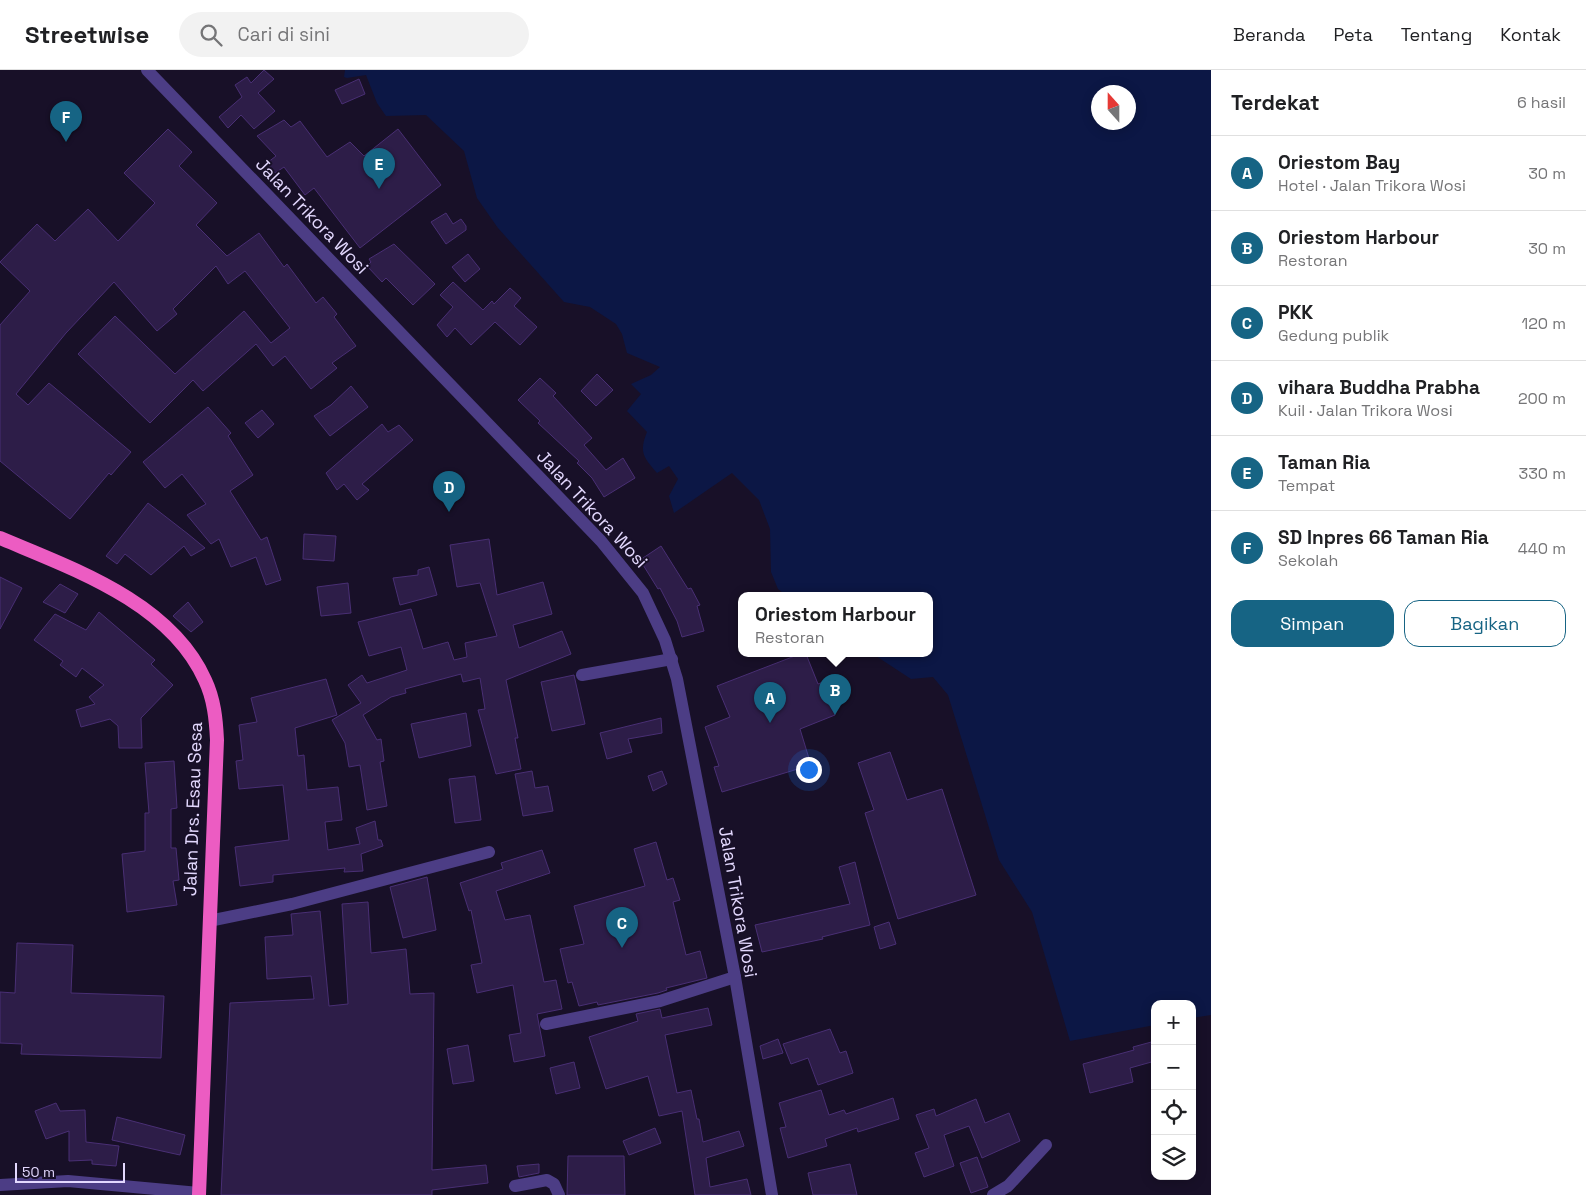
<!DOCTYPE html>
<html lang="id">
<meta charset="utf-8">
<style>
:root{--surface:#fff;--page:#f2f2f2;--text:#202124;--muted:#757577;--line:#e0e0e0;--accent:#166484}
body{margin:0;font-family:"Space Grotesk",sans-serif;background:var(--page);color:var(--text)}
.controls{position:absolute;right:15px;bottom:15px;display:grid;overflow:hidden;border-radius:10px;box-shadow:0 2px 12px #0003}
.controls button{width:45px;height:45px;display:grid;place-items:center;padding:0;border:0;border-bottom:1px solid var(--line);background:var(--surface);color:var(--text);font:25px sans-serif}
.compass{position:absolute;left:1091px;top:15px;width:45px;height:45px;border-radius:50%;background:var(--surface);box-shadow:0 2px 12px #0003;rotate:339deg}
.scale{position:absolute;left:15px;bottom:12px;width:110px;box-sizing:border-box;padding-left:5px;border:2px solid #e3d8fe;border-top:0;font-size:14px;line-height:18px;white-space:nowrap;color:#e3d8fe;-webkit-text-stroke:4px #181028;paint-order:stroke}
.you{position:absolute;left:808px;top:699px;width:18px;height:18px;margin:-12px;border:4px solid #fff;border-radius:50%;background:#1a73e8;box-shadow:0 0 0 8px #1a73e833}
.badge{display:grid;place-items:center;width:32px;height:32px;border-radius:50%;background:var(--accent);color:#fff;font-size:16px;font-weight:700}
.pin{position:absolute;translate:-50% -41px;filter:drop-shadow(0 1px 2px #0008)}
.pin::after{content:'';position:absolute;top:26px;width:18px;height:15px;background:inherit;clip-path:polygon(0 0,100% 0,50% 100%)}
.popup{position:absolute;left:738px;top:522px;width:195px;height:65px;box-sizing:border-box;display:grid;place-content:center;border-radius:10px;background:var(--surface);filter:drop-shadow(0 1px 4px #0005);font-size:16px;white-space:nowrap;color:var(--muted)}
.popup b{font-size:19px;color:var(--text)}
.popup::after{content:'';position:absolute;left:50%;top:100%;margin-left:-10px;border:10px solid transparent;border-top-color:var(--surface)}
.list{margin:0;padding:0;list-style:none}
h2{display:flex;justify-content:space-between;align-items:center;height:65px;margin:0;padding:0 20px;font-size:21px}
h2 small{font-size:16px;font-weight:400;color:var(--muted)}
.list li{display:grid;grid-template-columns:32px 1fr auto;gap:15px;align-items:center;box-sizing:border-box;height:75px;padding:0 20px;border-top:1px solid var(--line)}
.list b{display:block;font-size:19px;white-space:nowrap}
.list p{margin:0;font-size:16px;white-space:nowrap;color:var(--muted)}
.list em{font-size:16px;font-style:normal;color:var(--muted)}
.actions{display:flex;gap:10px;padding:15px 20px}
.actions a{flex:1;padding:11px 0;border:1px solid var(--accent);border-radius:15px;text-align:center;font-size:18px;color:var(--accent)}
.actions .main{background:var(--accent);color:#fff}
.icon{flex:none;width:28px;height:28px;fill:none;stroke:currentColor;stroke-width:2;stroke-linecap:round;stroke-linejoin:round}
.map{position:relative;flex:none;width:1211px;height:1125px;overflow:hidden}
header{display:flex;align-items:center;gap:30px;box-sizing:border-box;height:70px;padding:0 25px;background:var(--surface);border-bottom:1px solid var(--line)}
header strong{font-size:24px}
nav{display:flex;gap:28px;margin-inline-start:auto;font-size:18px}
.search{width:350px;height:45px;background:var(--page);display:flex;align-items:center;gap:12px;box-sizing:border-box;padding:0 18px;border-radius:28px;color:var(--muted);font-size:19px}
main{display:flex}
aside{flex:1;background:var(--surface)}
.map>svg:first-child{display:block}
.water{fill:#0c1745;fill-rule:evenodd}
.building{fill:#2d1d48;stroke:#492f74}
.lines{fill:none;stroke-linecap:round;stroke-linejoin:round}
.minor{stroke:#4c3d85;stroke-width:12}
.tertiary{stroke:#4c3d85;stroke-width:12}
.trunk{stroke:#ec5cc2;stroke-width:14}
.labels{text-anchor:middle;stroke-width:4;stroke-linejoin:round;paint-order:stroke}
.street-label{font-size:18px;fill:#e3d8fe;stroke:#181028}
</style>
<header>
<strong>Streetwise</strong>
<div class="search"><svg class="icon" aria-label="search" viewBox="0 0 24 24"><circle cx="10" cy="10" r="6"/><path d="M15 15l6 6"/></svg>Cari di sini</div>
<nav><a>Beranda</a><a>Peta</a><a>Tentang</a><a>Kontak</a></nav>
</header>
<main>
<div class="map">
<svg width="1211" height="1125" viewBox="0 0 1211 1125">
<rect width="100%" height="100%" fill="#181028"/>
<path class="water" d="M 345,0 L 1211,0 L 1211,945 L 1192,948 L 1192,934 L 1155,934 L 1155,955 L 1070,971 L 1032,842 L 999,790 L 948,625 L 933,607 L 911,609 L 873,584 L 929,584 L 929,526 L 787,526 L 778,519 L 771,502 L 770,459 L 759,430 L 732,403 L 674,443 L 669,426 L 678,409 L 669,396 L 657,403 C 643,387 639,382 647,362 L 627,341 L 641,324 L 631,314 L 651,305 L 660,297 L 627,283 L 622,264 L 616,254 L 590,237 L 564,232 L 498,158 L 477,128 L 464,81 L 426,45 L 386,46 L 377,33 L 366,5 L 347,8 L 344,7 ZM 1098,22 L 1128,22 L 1128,52 L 1098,52 Z"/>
<path class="building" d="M 264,0 L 274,9 L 258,23 L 275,41 L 254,59 L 241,45 L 228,58 L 219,47 L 242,27 L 235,15 L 247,7 L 251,13 Z
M 359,9 L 365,24 L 342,34 L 335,20 Z
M 284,50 L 291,57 L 300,51 L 327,87 L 350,72 L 364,86 L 398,59 L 441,115 L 360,178 L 314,118 L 305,125 L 284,97 L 275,103 L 267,93 L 276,86 L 257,66 Z
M 168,59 L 192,82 L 179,96 L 217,133 L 196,155 L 227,186 L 259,163 L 284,197 L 287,194 L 316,233 L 323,227 L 337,244 L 334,247 L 356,276 L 332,293 L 337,298 L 311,319 L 285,286 L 273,296 L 256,274 L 203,321 L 193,310 L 150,353 L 78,284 L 115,246 L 175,304 L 244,241 L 271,273 L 290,258 L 245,201 L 228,214 L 216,196 L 173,239 L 177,244 L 157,261 L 114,212 L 66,263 L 16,324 L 28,335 L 49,313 L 131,382 L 111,405 L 109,403 L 70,449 L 0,391 L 0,255 L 30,221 L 0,192 L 37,154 L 55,171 L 88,139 L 118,171 L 155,133 L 124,103 Z
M 446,143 L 453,154 L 461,149 L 466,156 L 466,160 L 446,174 L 431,152 Z
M 394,174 L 435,214 L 413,235 L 386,208 L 382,212 L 367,196 L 371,192 L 369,189 Z
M 468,184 L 480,199 L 465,212 L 452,197 Z
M 453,212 L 483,240 L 492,231 L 494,234 L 510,218 L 521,228 L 514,236 L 537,257 L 520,275 L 495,252 L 471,275 L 455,258 L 447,267 L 437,255 L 453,237 L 440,225 Z
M 597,304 L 613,320 L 596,336 L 581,321 Z
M 540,308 L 556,323 L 553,326 L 592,368 L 584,375 L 606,400 L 623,388 L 635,408 L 604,427 L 592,408 L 577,393 L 579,391 L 538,353 L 540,351 L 518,330 Z
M 351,316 L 368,337 L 330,366 L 314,346 L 331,335 Z
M 208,337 L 231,363 L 228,366 L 253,405 L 230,421 L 261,470 L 267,467 L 281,510 L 266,515 L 256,487 L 231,497 L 219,469 L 211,474 L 187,445 L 206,434 L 182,404 L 165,418 L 143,392 Z
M 262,340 L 274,354 L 258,368 L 245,353 Z
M 382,354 L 388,362 L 399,355 L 413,370 L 362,414 L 369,420 L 357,430 L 344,414 L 337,420 L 326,403 Z
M 148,433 L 188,464 L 205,478 L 191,486 L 184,476 L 151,505 L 125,484 L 117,494 L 106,486 Z
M 304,464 L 336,466 L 334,491 L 303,489 Z
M 489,469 L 497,525 L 543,512 L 552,544 L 513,555 L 519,578 L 562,561 L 571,584 L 506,610 L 518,668 L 515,668 L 521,699 L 496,704 L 478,640 L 485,639 L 480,608 L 463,612 L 461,604 L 405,619 L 406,623 L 391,627 L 363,645 L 377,670 L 381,669 L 384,691 L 380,692 L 387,736 L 367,740 L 360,695 L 349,697 L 345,673 L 332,650 L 361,633 L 348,615 L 362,605 L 367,613 L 407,600 L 401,577 L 369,586 L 358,552 L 411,539 L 423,579 L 448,572 L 454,590 L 467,587 L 465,573 L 497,566 L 480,513 L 457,517 L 450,475 Z
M 661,476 L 688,519 L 691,518 L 700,535 L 697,536 L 704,561 L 682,567 L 677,551 L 660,518 L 658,519 L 640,490 Z
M 429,497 L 437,525 L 400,535 L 393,508 L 418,505 L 418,500 Z
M 0,507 L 22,518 L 0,559 Z
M 348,513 L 351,543 L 321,546 L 317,517 Z
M 60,514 L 78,524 L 65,543 L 43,532 Z
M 188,532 L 203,552 L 191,562 L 173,546 Z
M 99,542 L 155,590 L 151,594 L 173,615 L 141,648 L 142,678 L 119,678 L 118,656 L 110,649 L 81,657 L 76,640 L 95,634 L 89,627 L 104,615 L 82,598 L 76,607 L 60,595 L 63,591 L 34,570 L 55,544 L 86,560 Z
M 800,584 L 806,584 L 818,614 L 823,612 L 835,645 L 800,659 L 811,695 L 722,722 L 714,697 L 719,696 L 705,657 L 730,647 L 717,616 Z
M 574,605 L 585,654 L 552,661 L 541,612 Z
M 326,609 L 337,645 L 295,658 L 298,686 L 304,685 L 307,720 L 338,717 L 342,750 L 325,752 L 328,780 L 360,774 L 356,758 L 375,751 L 378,770 L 381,770 L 383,776 L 361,784 L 363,801 L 344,802 L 345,798 L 273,805 L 273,812 L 240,816 L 235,777 L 289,770 L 283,715 L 239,719 L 236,691 L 243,690 L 239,655 L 257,652 L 251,628 Z
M 466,643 L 471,676 L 419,688 L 411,654 Z
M 661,648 L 662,663 L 628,669 L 632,682 L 607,689 L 600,663 Z
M 890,682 L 907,730 L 942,719 L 976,825 L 898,849 L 865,743 L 874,740 L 858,693 Z
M 174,691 L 177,738 L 171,739 L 171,778 L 176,778 L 179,810 L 173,811 L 177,835 L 127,842 L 122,784 L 145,781 L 145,743 L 149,743 L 145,693 Z
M 532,701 L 535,718 L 548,716 L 553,741 L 523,746 L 515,704 Z
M 662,701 L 667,714 L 653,721 L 648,706 Z
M 475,706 L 481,750 L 455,753 L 449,709 Z
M 656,772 L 667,810 L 673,808 L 680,830 L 673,832 L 686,885 L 700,881 L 707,908 L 666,918 L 667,920 L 658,923 L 598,935 L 597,932 L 579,936 L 572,912 L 568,913 L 560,879 L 584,874 L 574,836 L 645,816 L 634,779 Z
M 542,780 L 550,803 L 496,821 L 505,850 L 530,845 L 544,912 L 556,910 L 562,939 L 537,944 L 545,986 L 514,992 L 509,965 L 521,963 L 513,915 L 477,923 L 471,895 L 482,893 L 471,840 L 469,841 L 460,813 L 503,799 L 501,793 Z
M 855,792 L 870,855 L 822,867 L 823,869 L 762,882 L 755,855 L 850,834 L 839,797 Z
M 427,807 L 436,860 L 403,868 L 390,817 Z
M 368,832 L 371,883 L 406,879 L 410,924 L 434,923 L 432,1100 L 486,1095 L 488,1113 L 432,1120 L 432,1125 L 221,1125 L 230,933 L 314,929 L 311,906 L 267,909 L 265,867 L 293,865 L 291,844 L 320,841 L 329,936 L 348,934 L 342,834 Z
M 889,852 L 896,874 L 880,879 L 874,857 Z
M 17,873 L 73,875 L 71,923 L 164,926 L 161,988 L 21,984 L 22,974 L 0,973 L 0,922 L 15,923 Z
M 708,938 L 712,955 L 665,965 L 677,1023 L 691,1020 L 697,1049 L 699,1049 L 703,1072 L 739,1061 L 744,1076 L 706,1088 L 710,1117 L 747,1109 L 751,1125 L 695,1125 L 682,1041 L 659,1046 L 648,1006 L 606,1019 L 589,967 L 638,951 L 636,944 L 660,939 L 662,948 Z
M 830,959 L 840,983 L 846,981 L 853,1003 L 818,1015 L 808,988 L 791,994 L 783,974 Z
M 778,969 L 783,983 L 763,989 L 760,976 Z
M 1155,971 L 1155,991 L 1130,998 L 1133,1012 L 1090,1023 L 1083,994 L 1134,980 L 1133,977 Z
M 468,975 L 474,1011 L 453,1014 L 447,979 Z
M 574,992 L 580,1018 L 556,1024 L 550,998 Z
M 821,1020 L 829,1045 L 844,1040 L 846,1044 L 893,1028 L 899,1049 L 858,1062 L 857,1058 L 825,1069 L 827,1076 L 788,1088 L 780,1058 L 786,1057 L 779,1033 Z
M 976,1029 L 985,1053 L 1009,1043 L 1020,1071 L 982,1088 L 969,1056 L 944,1065 L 954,1096 L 924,1107 L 915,1083 L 929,1078 L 916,1045 L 934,1039 L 936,1046 Z
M 56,1033 L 60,1041 L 85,1040 L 86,1072 L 119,1076 L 116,1096 L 92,1094 L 92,1090 L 69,1091 L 69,1061 L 46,1069 L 35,1041 Z
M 117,1047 L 185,1065 L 180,1085 L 112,1070 Z
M 655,1058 L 661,1073 L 629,1085 L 623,1071 Z
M 568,1086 L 624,1086 L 625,1125 L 567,1125 Z
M 977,1087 L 988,1117 L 971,1123 L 960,1093 Z
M 539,1094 L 539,1103 L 519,1107 L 517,1096 Z
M 850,1094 L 857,1125 L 813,1125 L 808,1103 Z"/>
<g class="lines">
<path class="minor" d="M 582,605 L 672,589
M 209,851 L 292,834 L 489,782
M 546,954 L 660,931 L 735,907
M 0,1115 L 68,1111 L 199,1123
M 515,1116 L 547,1110 L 554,1114 L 559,1125
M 993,1125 L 1008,1116 L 1046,1075"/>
<path class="tertiary" d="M 147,0 L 601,471 L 643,523 L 665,570 L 677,609 L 735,907 L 772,1125"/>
<path class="trunk" d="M 0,468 C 73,499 170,532 205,610 C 214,629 216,649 217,670 L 199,1125"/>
</g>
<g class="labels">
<g class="street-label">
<text transform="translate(312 146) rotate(46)" y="6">Jalan Trikora Wosi</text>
<text transform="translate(592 439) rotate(47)" y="6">Jalan Trikora Wosi</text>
<text transform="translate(193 739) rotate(-88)" y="6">Jalan Drs. Esau Sesa</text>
<text transform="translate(738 832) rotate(80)" y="6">Jalan Trikora Wosi</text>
</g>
</g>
</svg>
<div class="controls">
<button>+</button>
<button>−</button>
<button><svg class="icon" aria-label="locate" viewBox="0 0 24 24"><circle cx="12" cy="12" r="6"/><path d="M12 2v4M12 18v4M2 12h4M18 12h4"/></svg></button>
<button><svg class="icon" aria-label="layers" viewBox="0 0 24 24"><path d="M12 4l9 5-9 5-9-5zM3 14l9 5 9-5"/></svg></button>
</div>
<svg class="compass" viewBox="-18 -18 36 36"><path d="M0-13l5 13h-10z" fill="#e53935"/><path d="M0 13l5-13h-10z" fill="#757577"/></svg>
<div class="scale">50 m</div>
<div class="you"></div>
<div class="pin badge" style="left:770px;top:653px">A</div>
<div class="pin badge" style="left:835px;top:645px">B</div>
<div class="popup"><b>Oriestom Harbour</b>Restoran</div>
<div class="pin badge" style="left:622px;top:878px">C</div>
<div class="pin badge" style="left:449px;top:442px">D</div>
<div class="pin badge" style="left:379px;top:119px">E</div>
<div class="pin badge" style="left:66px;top:72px">F</div>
</div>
<aside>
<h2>Terdekat<small>6 hasil</small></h2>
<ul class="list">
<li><span class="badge">A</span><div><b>Oriestom Bay</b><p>Hotel · Jalan Trikora Wosi</p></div><em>30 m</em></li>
<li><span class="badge">B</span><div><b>Oriestom Harbour</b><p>Restoran</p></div><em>30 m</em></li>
<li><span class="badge">C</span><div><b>PKK</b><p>Gedung publik</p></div><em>120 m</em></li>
<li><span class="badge">D</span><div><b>vihara Buddha Prabha</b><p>Kuil · Jalan Trikora Wosi</p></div><em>200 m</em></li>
<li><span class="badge">E</span><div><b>Taman Ria</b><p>Tempat</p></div><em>330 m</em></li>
<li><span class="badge">F</span><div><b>SD Inpres 66 Taman Ria</b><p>Sekolah</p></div><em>440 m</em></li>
</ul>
<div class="actions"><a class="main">Simpan</a><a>Bagikan</a></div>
</aside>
</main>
